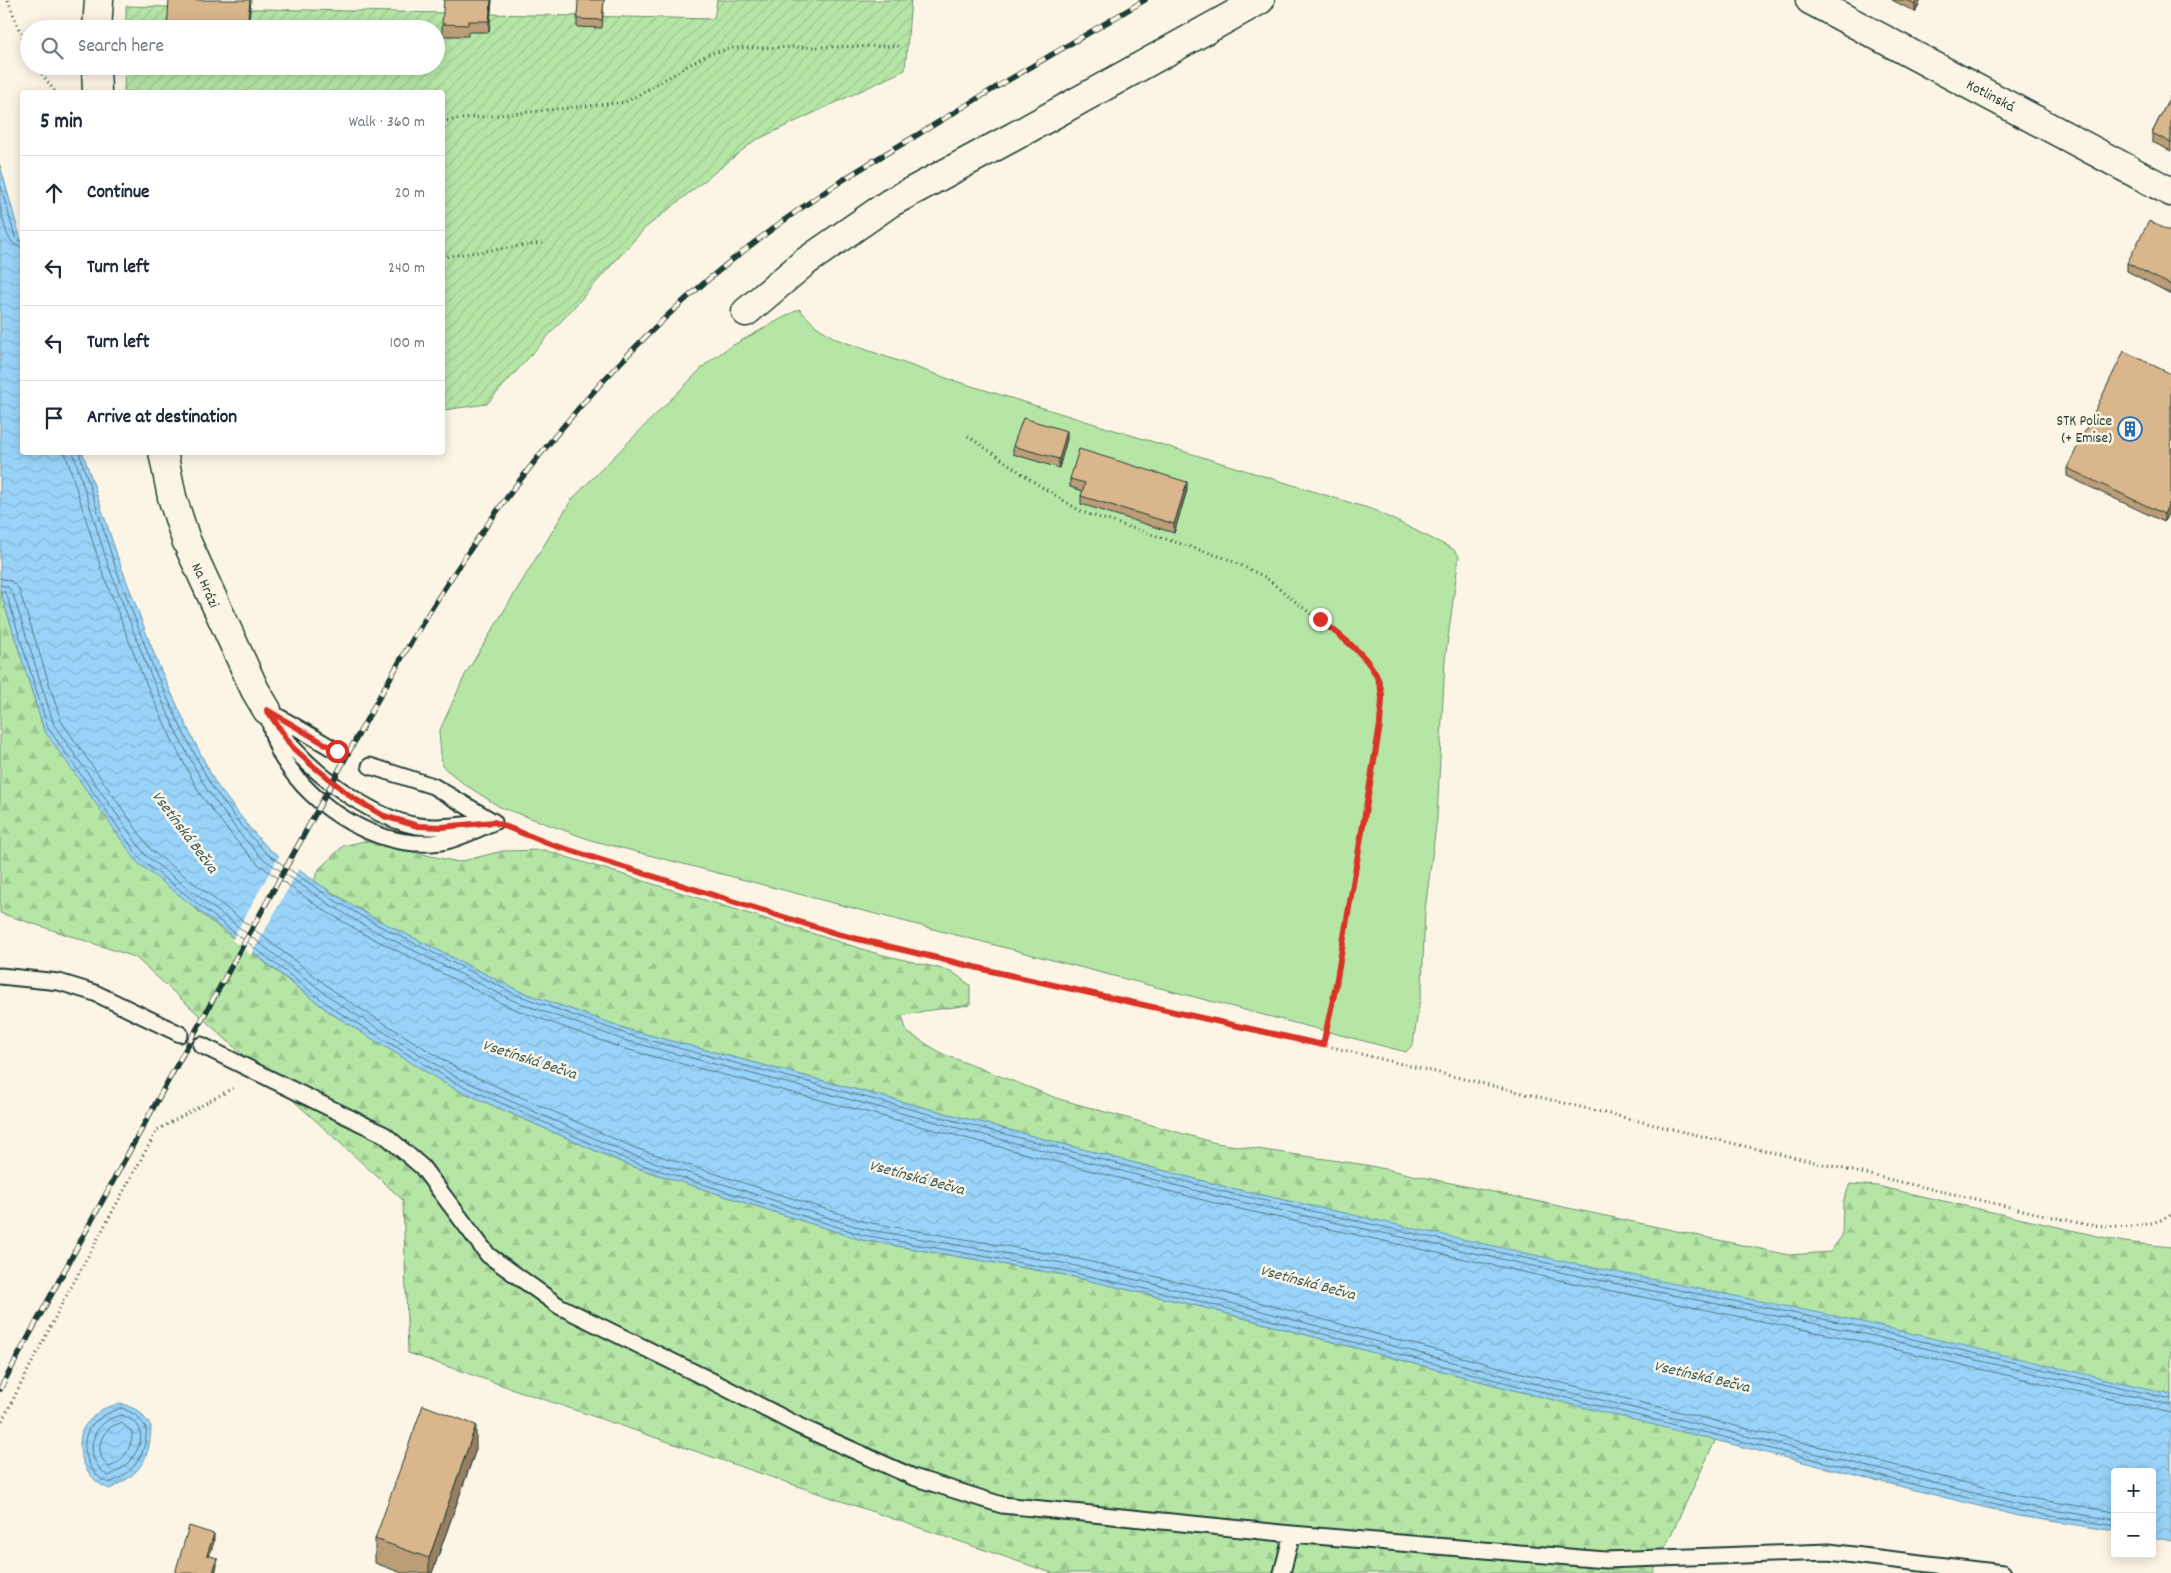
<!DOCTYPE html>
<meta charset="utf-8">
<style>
:root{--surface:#fff;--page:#f2f2f3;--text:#1f2937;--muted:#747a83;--line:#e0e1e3}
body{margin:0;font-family:Dekko,sans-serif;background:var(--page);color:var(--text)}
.controls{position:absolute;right:15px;bottom:15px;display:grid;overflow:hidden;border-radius:5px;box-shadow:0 2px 12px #0003}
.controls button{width:45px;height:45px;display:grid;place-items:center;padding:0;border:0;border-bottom:1px solid var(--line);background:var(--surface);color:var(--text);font:25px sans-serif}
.stop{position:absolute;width:15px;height:15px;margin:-11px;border:4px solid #d93025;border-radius:50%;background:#fff}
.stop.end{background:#d93025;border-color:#fff;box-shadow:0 1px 5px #0008}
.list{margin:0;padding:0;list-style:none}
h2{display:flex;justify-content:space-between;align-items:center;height:65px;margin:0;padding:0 20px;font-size:21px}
h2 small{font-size:16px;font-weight:400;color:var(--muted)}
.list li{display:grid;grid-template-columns:32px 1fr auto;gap:15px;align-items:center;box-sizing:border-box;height:75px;padding:0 20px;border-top:1px solid var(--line)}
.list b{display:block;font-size:19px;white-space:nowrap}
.list em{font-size:16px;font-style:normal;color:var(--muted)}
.icon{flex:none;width:28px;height:28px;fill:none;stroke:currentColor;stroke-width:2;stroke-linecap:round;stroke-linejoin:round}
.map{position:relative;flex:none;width:2171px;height:1573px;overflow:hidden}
.search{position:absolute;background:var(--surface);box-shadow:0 2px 12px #0003;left:20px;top:20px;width:425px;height:55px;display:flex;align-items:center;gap:12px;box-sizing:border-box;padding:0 18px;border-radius:28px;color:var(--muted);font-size:19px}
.panel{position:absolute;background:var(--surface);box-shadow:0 2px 12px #0003;left:20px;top:90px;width:425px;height:365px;border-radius:5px}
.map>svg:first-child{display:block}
.forest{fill:url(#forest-firs);stroke:#6a926d}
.park{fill:#b6e6a6;stroke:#6a926d}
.garden{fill:url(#garden-furrows);stroke:#6a926d}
.water{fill:url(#water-waves);stroke:#6897aa}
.pier{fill:#fcf5e5}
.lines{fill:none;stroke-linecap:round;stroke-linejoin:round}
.shore{stroke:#507983;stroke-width:1}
.service-casing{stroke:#1f3d34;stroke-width:19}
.minor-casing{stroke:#1f3d34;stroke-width:31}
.path{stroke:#1f3d34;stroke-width:3;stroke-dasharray:1 4;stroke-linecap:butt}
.service{stroke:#fcf5e5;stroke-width:15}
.minor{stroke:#fcf5e5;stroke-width:28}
.rail-casing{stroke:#1f3d34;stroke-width:5.5}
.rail{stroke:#fcf5e5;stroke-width:4;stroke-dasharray:11;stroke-linecap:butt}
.wall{fill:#bb9d78;stroke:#1f3d34}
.shaded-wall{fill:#997f62;stroke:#1f3d34}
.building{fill:#dab68c;stroke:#1f3d34}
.route{stroke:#d93025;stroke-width:6}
.labels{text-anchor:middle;stroke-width:5;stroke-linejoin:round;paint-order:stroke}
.street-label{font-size:15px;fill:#1f3d34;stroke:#fcf5e5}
.poi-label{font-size:15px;fill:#1f3d34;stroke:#fcf5e5;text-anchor:end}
.water-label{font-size:16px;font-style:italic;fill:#375b5b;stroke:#fcf5e5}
</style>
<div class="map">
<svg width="2171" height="1573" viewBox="0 0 2171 1573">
<defs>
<pattern id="forest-firs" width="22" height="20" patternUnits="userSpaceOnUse" patternTransform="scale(1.25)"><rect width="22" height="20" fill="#b6e6a6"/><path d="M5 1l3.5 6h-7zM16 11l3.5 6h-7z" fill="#9cc690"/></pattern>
<pattern id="garden-furrows" width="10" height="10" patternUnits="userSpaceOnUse" patternTransform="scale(1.25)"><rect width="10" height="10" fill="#b6e6a6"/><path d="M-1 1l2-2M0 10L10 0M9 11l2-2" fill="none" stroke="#9cc690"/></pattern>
<pattern id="water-waves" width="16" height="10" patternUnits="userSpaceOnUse" patternTransform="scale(1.25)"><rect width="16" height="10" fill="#99d3f9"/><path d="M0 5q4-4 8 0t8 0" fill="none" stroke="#83b6d6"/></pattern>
</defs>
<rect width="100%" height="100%" fill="#fcf5e5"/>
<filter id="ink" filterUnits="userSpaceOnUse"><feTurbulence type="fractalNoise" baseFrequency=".02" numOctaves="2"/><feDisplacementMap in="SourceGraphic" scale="10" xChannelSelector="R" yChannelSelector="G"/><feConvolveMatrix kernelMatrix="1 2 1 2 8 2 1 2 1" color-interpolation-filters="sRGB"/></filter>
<g filter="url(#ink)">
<path class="forest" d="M 0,590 L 44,730 L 199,912 L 332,1014 L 451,1087 L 628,1165 L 862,1240 L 1065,1275 L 1202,1307 L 1506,1388 L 1716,1439 L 1653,1573 L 1052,1573 L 408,1353 L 403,1200 L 135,957 L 0,913 Z
M 364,841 L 458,862 L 503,851 L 544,850 L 875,953 L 951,971 L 970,985 L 970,1005 L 924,1011 L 902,1016 L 907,1032 L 943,1054 L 1059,1099 L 1216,1143 L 1366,1165 L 1789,1255 L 1830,1252 L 1842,1236 L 1843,1202 L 1850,1184 L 1877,1186 L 2124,1242 L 2171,1247 L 2171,1399 L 1226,1187 L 630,1030 L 519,991 L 372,917 L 314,881 L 319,869 L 343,846 Z"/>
<path class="park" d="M 799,309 L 816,326 L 836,339 L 949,379 L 1374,510 L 1453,549 L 1459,556 L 1445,660 L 1437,818 L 1425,910 L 1422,986 L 1413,1044 L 1406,1052 L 591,840 L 500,807 L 464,784 L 442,766 L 439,732 L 465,675 L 572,499 L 706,364 L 728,348 Z"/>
<path class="garden" d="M 717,0 L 911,0 L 905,70 L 754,141 L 644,229 L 487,404 L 443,410 L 442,92 L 124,92 L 125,66 L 436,66 L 436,29 L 126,29 L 126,6 L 714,19 Z"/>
<path class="water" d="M 0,165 L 22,244 L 22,452 L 83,453 L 119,561 L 158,664 L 189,731 L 216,784 L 248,826 L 269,849 L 332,893 L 372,917 L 519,991 L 630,1030 L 1226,1187 L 1571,1263 L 1854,1320 L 2171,1394 L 2171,1541 L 2152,1537 L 2152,1472 L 2115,1472 L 2115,1531 L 2019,1516 L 1506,1388 L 1202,1307 L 1065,1275 L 862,1240 L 628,1165 L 451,1087 L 332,1014 L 138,863 L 44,730 L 0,590 Z
M 121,1403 L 139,1411 L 151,1426 C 150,1460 140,1474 110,1489 C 87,1481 75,1454 82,1431 C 84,1425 97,1412 103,1409 C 109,1406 116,1405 121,1403 Z"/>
<path class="pier" d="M 280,854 L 300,867 L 251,955 L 232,940 Z"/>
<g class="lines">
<path class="shore" d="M 0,183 L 15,237 L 18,240 L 22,241
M 0,206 C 4,219 5,246 22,247
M 65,452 L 101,568 L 141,672 L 172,740 L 200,794 L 234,838 L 258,864 L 322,909 L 364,934 L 511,1008 L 625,1049 L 1222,1205 L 1568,1282 L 1850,1339 L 2171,1413
M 73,452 L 108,565 L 148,669 L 178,736 L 207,790 L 240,834 L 262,858 L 326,902 L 367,927 L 514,1001 L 627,1041 L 1224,1198 L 1569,1274 L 1851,1331 L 2171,1405
M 79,452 L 114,563 L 153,667 L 184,734 L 212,787 L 245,830 L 266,853 L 329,897 L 370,921 L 517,995 L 629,1035 L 1225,1192 L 1570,1268 L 1852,1325 L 2171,1399
M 0,578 L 11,581 L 19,589 L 61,721 L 151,850 L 343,998 L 460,1070 L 635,1148 L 866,1222 L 1069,1257 L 1206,1288 L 1510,1370 L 2023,1497 L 2115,1512
M 0,585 L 8,587 L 13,594 L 54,725 L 146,856 L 339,1004 L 456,1077 L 632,1155 L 864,1229 L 1068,1264 L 1205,1296 L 1509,1377 L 2022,1505 L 2115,1520
M 0,592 L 4,592 L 7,596 L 48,728 L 141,860 L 335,1010 L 454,1082 L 630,1161 L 863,1235 L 1066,1271 L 1203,1302 L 1507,1383 L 2020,1511 L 2115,1526
M 122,1408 L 136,1415 L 146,1427 C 148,1453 133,1474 109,1483 C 91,1477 80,1450 87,1433 C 92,1420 110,1411 122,1408 Z
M 122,1415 C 128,1418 138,1422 140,1430 C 145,1449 124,1471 108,1476 C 81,1458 90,1420 122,1415 Z
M 121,1423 L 132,1431 C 133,1446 123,1463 109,1467 C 92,1453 100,1427 121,1423 Z"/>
<g class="service-casing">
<path id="service" d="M 267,710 C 270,725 274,743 282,757 C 313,808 379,851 441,842 C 457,840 479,828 494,822
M 272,713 L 337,751
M 273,719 C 280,728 286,739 293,748 C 322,780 375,819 418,826 C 437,829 457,825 476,824
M 370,766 L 433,786 L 494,822
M 0,976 L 59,982 L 95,993 L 180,1034
M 201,1045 L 385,1135 L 422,1167 L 488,1255 L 559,1306 L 714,1382 L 799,1426 L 913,1477 L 1002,1505 L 1292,1534 L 1605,1560 L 1829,1552 L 2003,1573
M 1282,1573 L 1292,1534"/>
</g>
<g class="minor-casing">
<path id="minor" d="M 1810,0 L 2171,192
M 97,29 L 99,0
M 96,66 L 97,92
M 746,312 L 805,262 L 890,203 L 1013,137 L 1260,0
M 163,452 L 172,497 L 186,540 L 255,690 L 267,710"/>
</g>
<path class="path" d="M 8,0 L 29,56
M 36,66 L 55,92
M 442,121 L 626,102 L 708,54 L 731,48 L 899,46
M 442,257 L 543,243
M 968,436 L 1037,484 L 1082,512 L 1228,559 L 1265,577 L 1363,656 L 1376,675 L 1382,696 L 1380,725 L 1335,990 L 1323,1045
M 516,830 L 550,844 L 626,868 L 841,935 L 991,971 L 1323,1045 L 1705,1137 L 2088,1225 C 2117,1226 2145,1230 2171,1215
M 0,1425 L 62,1304 L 157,1130 L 233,1088"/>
<use href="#service" class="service"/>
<use href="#minor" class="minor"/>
<g class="rail-casing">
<path id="rail" d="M 0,1389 C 94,1215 189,1042 285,869 C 340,770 392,667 455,572 C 516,479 586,393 667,316 C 721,266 781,220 843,180 C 866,165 890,151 914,137 C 990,90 1068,45 1145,0"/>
</g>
<use href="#rail" class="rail"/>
</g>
<path class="wall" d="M 492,0 L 489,32 L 468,32 L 468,36 L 442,36 L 442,24 Z
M 604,0 L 602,28 L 577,27 L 577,19 Z
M 1892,0 L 1921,0 L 1915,12 Z
M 2171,95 L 2171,151 L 2152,142 L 2152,133 Z
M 2171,232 L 2171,294 L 2127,271 L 2127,263 Z
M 2171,374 L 2171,507 L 2164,522 L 2067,476 L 2067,468 Z
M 1067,439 L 1059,468 L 1013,454 L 1013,446 Z
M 1070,479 L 1187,490 L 1174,533 L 1081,504 L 1081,496 L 1083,491 L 1070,487 Z
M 476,1449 L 432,1573 L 402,1573 L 375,1563 L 375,1539 Z"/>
<path class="shaded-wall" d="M 250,0 L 251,0 L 248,29 L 247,29 Z
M 491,0 L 492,0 L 489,32 L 489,21 Z
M 1917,0 L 1921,0 L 1915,12 L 1915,4 Z
M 1067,431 L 1067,439 L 1059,468 L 1059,459 Z
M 1187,482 L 1187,490 L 1174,533 L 1174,524 Z
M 2171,499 L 2171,507 L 2164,522 L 2164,514 Z
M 476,1425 L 476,1449 L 432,1573 L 429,1573 L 429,1558 Z
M 214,1534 L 214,1542 L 207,1563 L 207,1555 Z
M 217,1558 L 217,1567 L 215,1573 L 213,1573 Z"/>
<path class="building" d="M 169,0 L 250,0 L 247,29 L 167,29 Z
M 444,0 L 491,0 L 489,21 L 468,21 L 468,25 L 442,24 Z
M 578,0 L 604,0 L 602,20 L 577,19 Z
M 1907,0 L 1917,0 L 1915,4 Z
M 2171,95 L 2171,143 L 2152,133 Z
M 2149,221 L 2171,232 L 2171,285 L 2127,263 Z
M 2124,351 L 2171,374 L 2171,499 L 2164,514 L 2067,468 Z
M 1023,418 L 1067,431 L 1059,459 L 1013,446 Z
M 1079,449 L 1187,482 L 1174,524 L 1081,496 L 1085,483 L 1070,479 Z
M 423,1405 L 476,1425 L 429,1558 L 375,1539 Z
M 189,1526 L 214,1534 L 207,1555 L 217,1558 L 213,1573 L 175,1573 Z"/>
</g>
<g class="lines" filter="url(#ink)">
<path class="route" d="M 337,751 L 267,710 L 292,747 L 313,766 L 353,798 L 384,816 L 418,826 L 442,827 L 494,822 L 550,844 L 841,935 L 991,971 L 1323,1045 L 1335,990 L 1380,725 C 1380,716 1382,707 1382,698 C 1381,662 1344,640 1320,619"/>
</g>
<defs>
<g id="building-ring" transform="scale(1.25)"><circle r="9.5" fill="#fcf5e5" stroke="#1f6fb2" stroke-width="1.5"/><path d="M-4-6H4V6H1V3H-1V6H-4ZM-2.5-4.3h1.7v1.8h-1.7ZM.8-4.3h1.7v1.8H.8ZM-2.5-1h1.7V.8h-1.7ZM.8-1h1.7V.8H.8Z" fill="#1f6fb2"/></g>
</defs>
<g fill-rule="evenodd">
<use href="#building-ring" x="2130" y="429"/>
</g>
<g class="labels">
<g class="street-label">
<text transform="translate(1991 95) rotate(28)" y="5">Kotlinská</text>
<text transform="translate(206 585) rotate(66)" y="5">Na Hrázi</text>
</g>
<g class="poi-label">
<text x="2112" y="425">STK Police<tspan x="2112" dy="17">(+ Emise)</tspan></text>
</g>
<g class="water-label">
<text transform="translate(186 831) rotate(53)" y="6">Vsetínská Bečva</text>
<text transform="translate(530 1058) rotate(18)" y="6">Vsetínská Bečva</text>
<text transform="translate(917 1176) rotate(15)" y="6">Vsetínská Bečva</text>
<text transform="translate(1308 1281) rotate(15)" y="6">Vsetínská Bečva</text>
<text transform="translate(1702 1375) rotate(13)" y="6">Vsetínská Bečva</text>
</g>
</g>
</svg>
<div class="controls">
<button>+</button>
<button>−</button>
</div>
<div class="stop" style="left:337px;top:751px"></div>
<div class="stop end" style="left:1320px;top:619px"></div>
<div class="search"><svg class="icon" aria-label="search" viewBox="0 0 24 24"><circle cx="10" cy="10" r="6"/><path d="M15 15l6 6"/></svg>Search here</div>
<section class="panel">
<h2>5 min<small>Walk · 360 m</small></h2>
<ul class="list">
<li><svg class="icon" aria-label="ahead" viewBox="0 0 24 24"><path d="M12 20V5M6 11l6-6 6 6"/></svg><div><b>Continue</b></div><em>20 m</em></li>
<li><svg class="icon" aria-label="left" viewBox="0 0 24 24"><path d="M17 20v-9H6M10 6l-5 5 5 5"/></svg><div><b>Turn left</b></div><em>240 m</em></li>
<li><svg class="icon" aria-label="left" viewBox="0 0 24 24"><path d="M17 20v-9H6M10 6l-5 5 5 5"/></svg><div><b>Turn left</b></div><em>100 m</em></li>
<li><svg class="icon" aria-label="arrive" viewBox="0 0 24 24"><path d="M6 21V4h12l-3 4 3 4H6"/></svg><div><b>Arrive at destination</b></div></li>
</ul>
</section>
</div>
